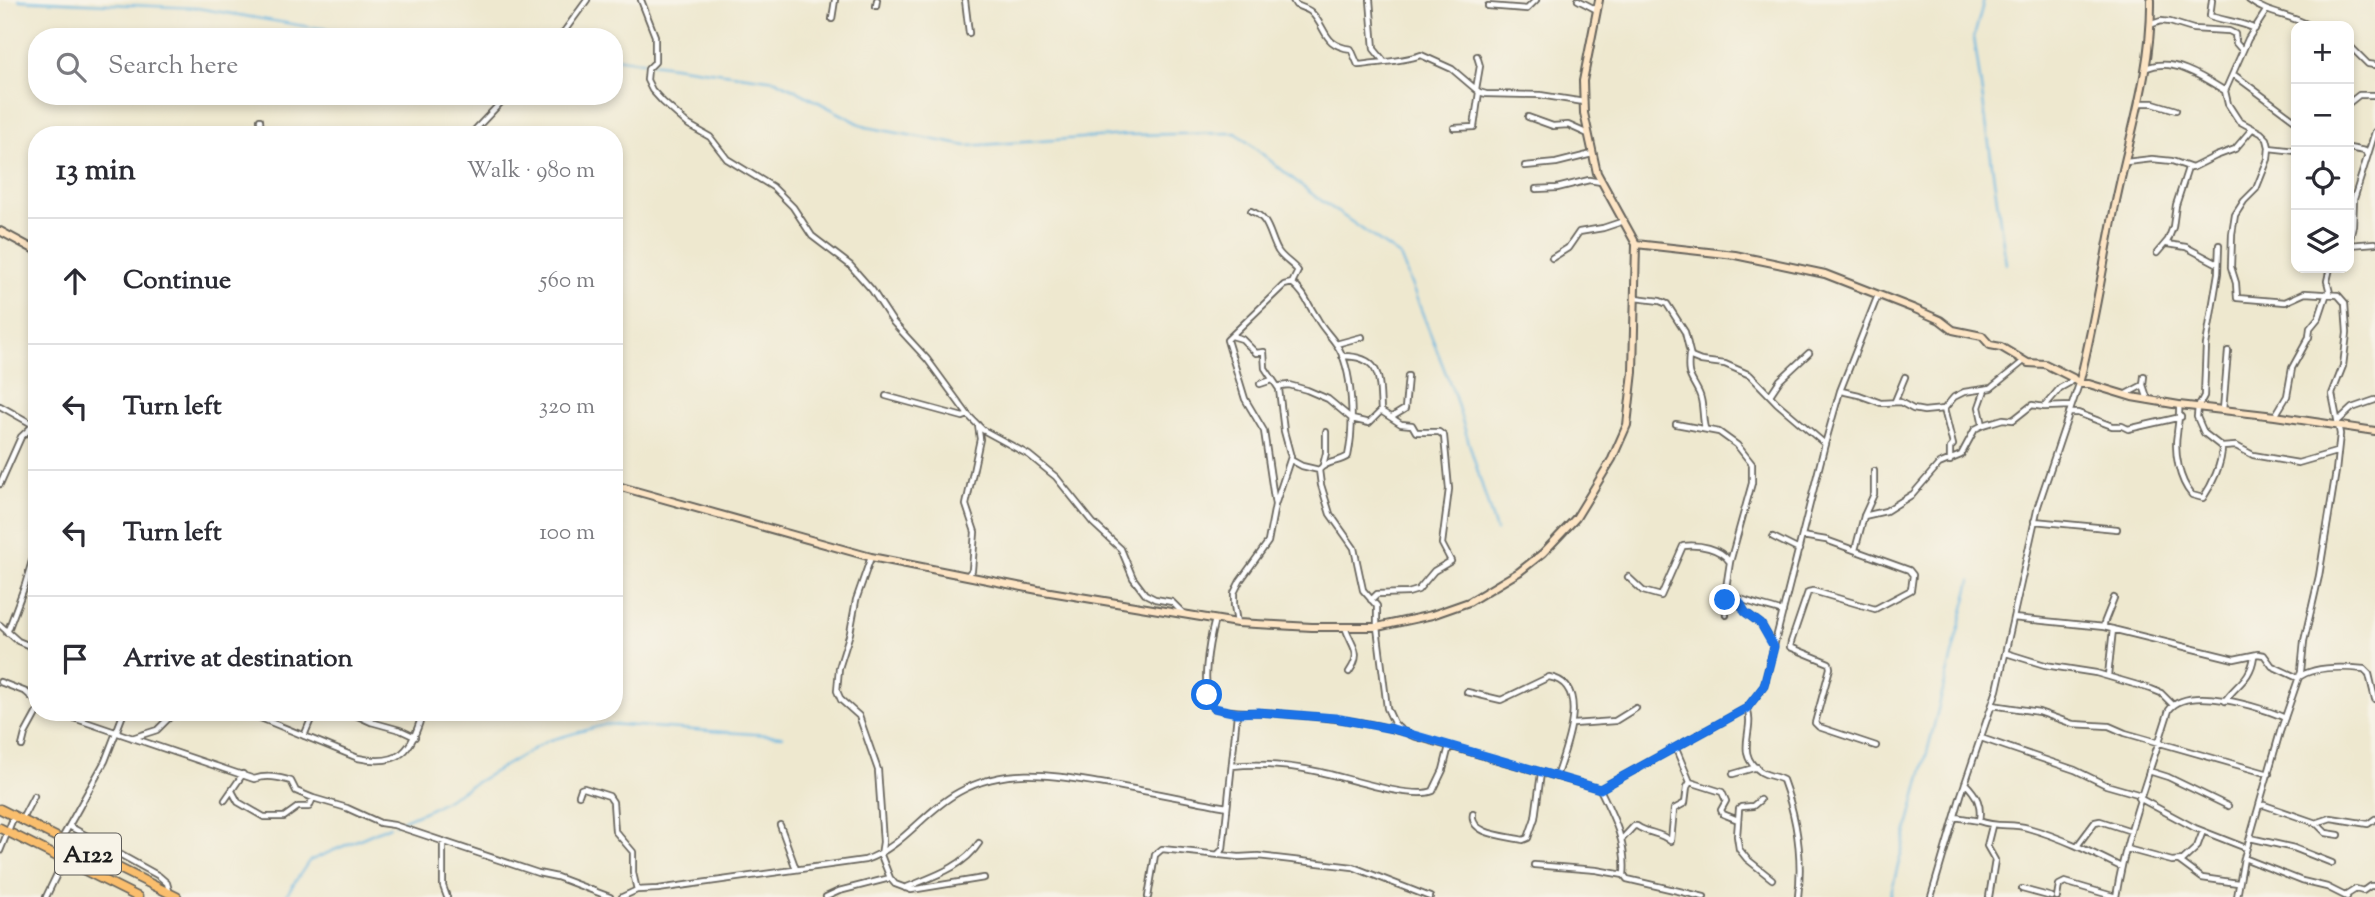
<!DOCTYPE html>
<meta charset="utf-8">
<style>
:root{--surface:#fff;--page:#f7f7f7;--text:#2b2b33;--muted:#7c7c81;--line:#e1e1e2}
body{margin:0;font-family:"Sorts Mill Goudy",serif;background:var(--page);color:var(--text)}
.controls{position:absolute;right:21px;top:21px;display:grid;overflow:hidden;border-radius:14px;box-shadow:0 4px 10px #0003}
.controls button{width:63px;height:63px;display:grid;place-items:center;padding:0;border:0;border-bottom:2px solid var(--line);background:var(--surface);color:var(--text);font:35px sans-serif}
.stop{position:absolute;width:21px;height:21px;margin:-16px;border:5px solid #1a73e8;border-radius:50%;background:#fff}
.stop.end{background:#1a73e8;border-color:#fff;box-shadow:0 2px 7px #0008}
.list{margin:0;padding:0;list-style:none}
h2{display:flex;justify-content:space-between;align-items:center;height:91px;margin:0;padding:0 28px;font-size:30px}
h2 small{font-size:23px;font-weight:400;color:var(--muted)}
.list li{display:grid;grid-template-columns:46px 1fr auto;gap:21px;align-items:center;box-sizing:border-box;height:126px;padding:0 28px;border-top:2px solid var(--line)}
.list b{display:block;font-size:26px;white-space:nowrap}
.list em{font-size:23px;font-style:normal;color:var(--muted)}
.icon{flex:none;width:38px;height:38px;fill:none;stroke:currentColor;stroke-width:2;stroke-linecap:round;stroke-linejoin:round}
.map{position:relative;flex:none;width:2375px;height:897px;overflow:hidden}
.search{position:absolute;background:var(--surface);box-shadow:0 4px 10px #0003;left:28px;top:28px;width:595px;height:77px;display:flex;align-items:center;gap:18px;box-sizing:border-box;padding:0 24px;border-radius:28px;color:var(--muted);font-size:26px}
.panel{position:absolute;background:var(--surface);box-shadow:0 4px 10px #0003;left:28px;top:126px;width:595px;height:595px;border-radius:28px}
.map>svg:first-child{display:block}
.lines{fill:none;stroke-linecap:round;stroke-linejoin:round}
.stream{stroke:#66b4e0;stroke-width:2}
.street-casing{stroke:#66635b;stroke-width:8}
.secondary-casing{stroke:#66635b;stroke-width:10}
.highway-casing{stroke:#66635b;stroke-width:11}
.street{stroke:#fff;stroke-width:4.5}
.secondary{stroke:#fde5c5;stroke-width:6}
.highway{stroke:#fabe6d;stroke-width:8}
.route{stroke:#1a73e8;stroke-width:9}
.labels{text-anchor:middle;stroke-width:5;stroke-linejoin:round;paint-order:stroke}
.shield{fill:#f7f3e8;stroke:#5e5c59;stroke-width:2}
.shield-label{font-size:24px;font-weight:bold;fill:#1c1c1c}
</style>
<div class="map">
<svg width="2375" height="897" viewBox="0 0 2375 897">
<rect width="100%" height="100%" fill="#f7f3e8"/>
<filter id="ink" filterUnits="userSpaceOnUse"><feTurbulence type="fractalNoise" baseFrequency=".0143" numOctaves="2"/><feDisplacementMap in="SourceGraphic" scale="14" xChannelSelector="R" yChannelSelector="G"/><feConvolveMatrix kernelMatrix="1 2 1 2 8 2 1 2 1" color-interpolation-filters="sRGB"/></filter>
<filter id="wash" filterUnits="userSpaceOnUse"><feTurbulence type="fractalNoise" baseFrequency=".00686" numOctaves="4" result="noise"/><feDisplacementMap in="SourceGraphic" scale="28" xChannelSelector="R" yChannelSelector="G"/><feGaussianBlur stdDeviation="1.57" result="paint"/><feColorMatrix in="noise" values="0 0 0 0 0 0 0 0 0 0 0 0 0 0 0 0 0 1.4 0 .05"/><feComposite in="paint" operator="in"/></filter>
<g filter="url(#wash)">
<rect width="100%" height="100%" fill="#eee8cf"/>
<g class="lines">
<path class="stream" d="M 19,0 L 197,8 L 310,27 L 407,37
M 1984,0 L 1974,37 L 2006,264
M 614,58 L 776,80 L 866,127 L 967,146 L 1125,135 L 1236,133 L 1312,194 L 1400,256 L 1454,394 L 1496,531
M 395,824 L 432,808 L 547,741 L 607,724 L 783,736
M 285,897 L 309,861 L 390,826
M 1890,897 L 1971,581"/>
</g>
</g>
<g filter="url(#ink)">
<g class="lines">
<g class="street-casing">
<path id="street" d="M 641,0 L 655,36 L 655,62 L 648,69 L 647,80 L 652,90 L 663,102 L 689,125 L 710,137 L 727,159 L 773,187 L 793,207 L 812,236 L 850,265 L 872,290 L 893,322 L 927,359 L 968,415 L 983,430 L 1029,455 L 1056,477 L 1093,523 L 1121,549 L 1133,578 L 1145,594 L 1155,599 L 1172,602 L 1184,614
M 965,0 L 969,33
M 1293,0 L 1296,5 C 1301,7 1308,9 1311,12 C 1328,29 1322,45 1351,49 L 1358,65 C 1380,62 1401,62 1421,55 L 1452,69 L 1479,92 L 1486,94 L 1540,95 L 1584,102
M 1370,0 L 1374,49 L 1383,60
M 1578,0 L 1597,10
M 2212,0 L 2210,16 C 2225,21 2242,22 2255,29
M 2249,0 C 2268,15 2290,14 2310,26
M 876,6 L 877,0
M 1488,6 L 1527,9 L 1536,0
M 832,19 L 835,0
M 2152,24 L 2161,21 L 2170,22 L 2193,29 L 2229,31 L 2235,34 L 2236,43 L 2242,50
M 560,37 L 587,0
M 2349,45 L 2368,64 L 2375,65
M 2147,68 C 2173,57 2203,77 2225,91
M 2233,74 L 2296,121
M 1476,89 L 1480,66 L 1477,56
M 2140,103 L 2153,103 L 2176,110
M 2349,103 L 2359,95 L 2375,95
M 1528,117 L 1553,126 L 1568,125 L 1588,134
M 260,120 L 261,135
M 1454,128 L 1474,127 L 1479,92
M 470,135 L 507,96
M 2269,148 L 2296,151
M 2349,148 L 2365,151 L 2367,155
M 2126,162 L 2152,159 L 2172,161 L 2192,168 L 2216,156 L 2235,149 L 2252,129
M 1525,166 L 1556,163 L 1592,154
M 1536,189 L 1557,188 L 1589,180 L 1601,182
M 1251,211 C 1270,218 1269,235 1278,251 C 1283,259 1293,264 1298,271 L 1292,283 L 1284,285 L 1227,340 L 1245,399 L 1264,431 L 1275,505
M 2349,243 L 2353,225 L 2354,199 L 2375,132
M 2167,244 L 2186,247 L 2218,264
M 2219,245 L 2218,273 L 2206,345 L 2204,396 L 2198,407 L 2197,417 L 2204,433 L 2222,447 L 2236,446 L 2253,455 L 2298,463 L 2336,452
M 2349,245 L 2375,243
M 2157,253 L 2168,240 L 2173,227 L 2176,205 L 2188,168
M 1552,258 L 1568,248 L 1579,232 L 1603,228 L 1624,221
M 2330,268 L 2327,281 L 2330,293
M 1292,283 C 1305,293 1308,305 1317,318 C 1322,328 1330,335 1336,344 C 1354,369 1354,427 1348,456 C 1339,463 1327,460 1319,470
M 1635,298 L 1660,301 L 1667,304 L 1685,332 L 1691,357 L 1701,361 L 1725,364 L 1750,375 L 1777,403 L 1825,444
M 1232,336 L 1242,339 L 1256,353 L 1264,352 L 1265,368 L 1279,389 L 1284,431 L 1291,457 L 1275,505 L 1268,542 L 1240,581 L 1234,593 L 1234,605 L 1237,623
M 1336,344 L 1362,337
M 1689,355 C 1687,377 1690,375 1699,393 C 1704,403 1702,418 1705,428
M 1342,356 C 1383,356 1379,379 1381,411
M 1260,384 L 1272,380
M 2143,385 L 2148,400
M 1279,389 L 1280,386 L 1289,385 L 1307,390 L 1328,399 L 1352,419 L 1369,423 L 1381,411 L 1401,424 L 1412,425 L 1416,432 L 1439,432 L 1444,436 L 1449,489 L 1442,544 L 1451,561 L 1434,571 L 1418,590 L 1408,593 L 1377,594 L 1371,600
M 1841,391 L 1859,395 L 1881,403 L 1900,402 L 1913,409 L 1924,411 L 1944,409 L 1954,397 L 1964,392 L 1991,388 L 2024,361
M 2126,394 L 2143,385 L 2144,376
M 1770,395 L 1780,380 L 1809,353
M 886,396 L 963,417 L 968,415
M 1895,401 L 1905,377
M 2179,405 C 2180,416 2178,423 2177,434 C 2174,453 2179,480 2192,495 L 2203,498 C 2212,485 2222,464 2222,447
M 0,406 L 32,424
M 2045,407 L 2071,406
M 1944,409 L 1953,445 L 1950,448 L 1950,461
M 2223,410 L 2228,351
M 2069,413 L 2078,413 L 2112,426 L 2122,426 L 2128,429 L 2181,417
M 2275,416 L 2287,396 L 2292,368 L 2309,337 L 2310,328 L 2319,317 L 2327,293
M 1392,417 L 1405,409 L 1408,376
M 2338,421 L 2352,408 L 2375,400
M 1676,424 L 1719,432 L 1737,445 L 1752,464 L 1752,483 L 1730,562 L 1726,588 C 1733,601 1767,606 1783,612
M 1983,425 L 2003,419 L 2013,420 L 2032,405 L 2044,407 L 2060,388 L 2069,383 L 2073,378
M 1291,460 L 1302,466 L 1319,470
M 1323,465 L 1326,453 L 1326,432
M 1319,470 L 1321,485 L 1330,514 L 1354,548 L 1363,590 L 1377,606 L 1377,627 L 1387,708 L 1394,723 L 1401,730 L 1413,736 L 1600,789 C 1614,818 1627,843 1624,875 L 1627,879 L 1704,897
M 0,484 L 21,437 L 37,422
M 1864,516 L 1886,511 L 1913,494 L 1939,464 L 1961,455 L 1975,429 L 1983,425 L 1979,407 L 1985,390
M 2034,521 L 2117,529
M 1802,536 L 1826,540 L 1909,570 L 1913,575 L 1911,590 L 1875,609 L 1813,591 L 1808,592 L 1791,642 L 1790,647 L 1829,663 L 1830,668 L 1815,723 L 1819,727 L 1876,746
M 1773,537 L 1799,550
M 1855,550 L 1864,516 L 1874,494 L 1874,471
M 871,557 L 856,600 L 850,633 L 839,668 L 837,691 L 841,700 L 859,716 L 878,770 L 883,842 L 881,855 L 890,878 L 895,884 L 911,890 L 984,878
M 968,575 L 972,570 L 975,532 L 966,505 L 980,439 L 978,425
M 1628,577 L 1643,591 L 1661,596 L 1683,546 C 1699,544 1720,548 1729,561
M 1737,599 L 1745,612 L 1761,624 L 1774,646
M 1726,615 L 1725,600 L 1731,595
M 2013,618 L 2104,627 L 2234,659 L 2258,654 L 2264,655 L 2272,666 L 2298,678 C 2314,665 2345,667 2364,669 L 2369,674 L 2375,699
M 1215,619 C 1209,642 1199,690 1214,708 C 1234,714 1253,711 1273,713 C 1316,717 1360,719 1402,732
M 0,625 L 18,641 L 37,649
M 1345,627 C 1352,648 1363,652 1349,672
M 2104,627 L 2104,623 L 2114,598
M 7,633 L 25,585 L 36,547
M 2006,653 L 2045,665 L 2096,673 L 2151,689 L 2161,693 L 2173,705
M 2108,676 L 2113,629
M 0,682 L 26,692 L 37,702
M 1467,692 L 1501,700 L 1549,677 C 1593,684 1564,752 1556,777
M 2225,701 C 2236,684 2251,680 2254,656
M 1992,705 L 2039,712 L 2073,724 L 2109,726 L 2125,733 L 2269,774
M 1747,708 C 1756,730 1733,753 1761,772 C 1768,776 1776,776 1783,780 C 1797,818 1803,856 1798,897
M 56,712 L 254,779 C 267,775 278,777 291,781 L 296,791 L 313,798 L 347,808 L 380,823 L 394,825 L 538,873 L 557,877 L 610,897
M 246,712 L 358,758 C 401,767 411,751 423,712
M 349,712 L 371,722
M 373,712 L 371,722 L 400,730 L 415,737
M 1573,724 L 1615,721 L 1636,708
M 304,736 L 314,712
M 132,738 L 157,730 L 174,713
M 1981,738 L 2075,770 L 2106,785 L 2141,795
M 22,746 L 25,734 L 37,712
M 1676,749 L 1690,782 L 1722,792 L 1726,801 L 1721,810 L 1723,814 L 1738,820
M 1232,766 C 1261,763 1292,766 1320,772 C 1345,777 1411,800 1433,791 L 1443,770 L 1449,746
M 2149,771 L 2168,777 L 2228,806
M 1733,774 L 1757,767
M 1965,783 C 1977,795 1982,805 1979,821 C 1998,828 2011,823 2028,828 C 2060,837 2091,852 2121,867
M 1600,789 L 1747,708 L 1764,686 L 1825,444 L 1840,391 L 1878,295
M 232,791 L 238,802 L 264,817 L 284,817 L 298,807 L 309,807 L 313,798
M 579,795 L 581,789 L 584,788 L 609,796 L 613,802 L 615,831 L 633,852 L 633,873 L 637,890
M 2139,798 L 2195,828 L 2246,848
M 225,800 L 243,774
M 1760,800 L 1753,806 L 1741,807 L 1739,809 L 1737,836 L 1739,849 L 1747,859 L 1772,879
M 2259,806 L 2264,805 L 2316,823 L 2326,833 L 2339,835
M 1473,814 C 1469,835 1508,836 1523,840 L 1528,838 L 1535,818 L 1541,773
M 1955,817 L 1979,821
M 22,819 L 34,796
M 2316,823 L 2331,818 L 2368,824 L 2375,819
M 780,825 L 796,869
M 69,826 L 159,876 L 167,883 L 170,894
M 2250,838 L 2294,848 L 2332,863
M 1622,839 L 1634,826 L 1637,826 C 1648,834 1661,832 1670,841
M 61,840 L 105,761 L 124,712
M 443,841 L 443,886 L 447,897
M 1671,841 L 1674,809 L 1685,803 L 1687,787 L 1690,782
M 2077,846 L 2095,822 L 2100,821 L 2131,831
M 2127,849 L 2172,861 L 2183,860 L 2197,847 L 2203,831
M 0,851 L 14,816
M 1218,854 L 1223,849 L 1237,714
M 2244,858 L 2302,881 L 2327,887 L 2347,897
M 2179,861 L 2202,878 L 2238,883
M 1534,865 L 1596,870 L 1624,875
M 905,888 C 931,877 963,868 979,843
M 2022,889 L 2052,897
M 2345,896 L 2356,889 L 2363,891 L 2370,886 L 2375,886
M 46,897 L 71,845
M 622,897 L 637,890 L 658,889 L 865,860 C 903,847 924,811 959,792 C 1006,766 1051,775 1100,783 C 1143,790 1184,799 1227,807
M 826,897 L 839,891 L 890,878
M 1148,897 L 1155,855 L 1162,849 L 1239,857 L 1258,856 L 1353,867 L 1430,897
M 1931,897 L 1961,795 L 1997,690 L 2038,506 L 2079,384
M 1989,897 L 1995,860 L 1987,846 L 1992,826
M 2057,897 L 2059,885 L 2065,882 L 2116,897
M 2116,897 C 2126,833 2150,772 2169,710 C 2188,684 2261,707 2285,718
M 2237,897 L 2244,858 L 2280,732 L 2301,671 L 2304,641 L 2319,576 L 2336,471 L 2340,434 L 2332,394 L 2343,366 L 2347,333 L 2345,303 L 2338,295 L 2305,293 L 2285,302 L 2237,298 L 2236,283 L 2231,267 L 2232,234 L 2235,215 L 2244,201 L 2256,189 L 2268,159 L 2269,147 L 2267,139 L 2261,133 L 2239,121 L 2228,104 L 2225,91 L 2248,39 L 2266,11"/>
</g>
<g class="secondary-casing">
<path id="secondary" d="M 0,231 L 37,251
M 1636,244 L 1735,255 L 1825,274 L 1915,309 L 1940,320 L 1953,330 L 1982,336 L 1990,345 L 2001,347 L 2028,363 L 2045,364 L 2073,378 L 2079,384 L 2089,384 L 2132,397 L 2179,405 L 2275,416 L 2375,431
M 2079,384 C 2094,325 2103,265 2115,206 C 2129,136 2152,71 2151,0
M 614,485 L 871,557 L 1038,590 L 1237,623 L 1312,627 L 1377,627 L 1432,615 L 1469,602 L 1519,572 L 1543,553 L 1576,518 L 1612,459 L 1627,425 L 1633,372 L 1636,244 L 1597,173 L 1584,113 L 1583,81 L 1599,0"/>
</g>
<g class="highway-casing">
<path id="highway" d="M 0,809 L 177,897
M 0,828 L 138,897"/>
</g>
<use href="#street" class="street"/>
<use href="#secondary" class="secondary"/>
<use href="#highway" class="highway"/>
</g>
</g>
<g class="lines" filter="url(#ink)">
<path class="route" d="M 1207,695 L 1214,708 L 1237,713 L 1258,712 L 1335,718 L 1393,729 L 1600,789 L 1747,708 L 1764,686 L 1774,647 L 1761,624 L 1745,612 L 1739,601 L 1731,595 L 1725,600"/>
</g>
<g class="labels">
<rect class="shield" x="55" y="833.5" width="66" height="41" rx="5"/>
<g class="shield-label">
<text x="88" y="862">A122</text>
</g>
</g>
</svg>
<div class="controls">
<button>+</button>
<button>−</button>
<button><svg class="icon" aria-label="locate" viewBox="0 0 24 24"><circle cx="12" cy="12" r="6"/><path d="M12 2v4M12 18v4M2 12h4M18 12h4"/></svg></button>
<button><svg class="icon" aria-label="layers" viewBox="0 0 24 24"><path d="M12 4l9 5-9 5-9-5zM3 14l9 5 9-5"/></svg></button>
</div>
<div class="stop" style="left:1207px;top:695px"></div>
<div class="stop end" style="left:1725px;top:600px"></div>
<div class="search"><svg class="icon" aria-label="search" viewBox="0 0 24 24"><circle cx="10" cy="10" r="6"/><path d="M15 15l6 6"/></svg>Search here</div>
<section class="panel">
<h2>13 min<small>Walk · 980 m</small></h2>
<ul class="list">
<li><svg class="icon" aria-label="ahead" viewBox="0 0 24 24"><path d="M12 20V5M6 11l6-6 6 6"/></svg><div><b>Continue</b></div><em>560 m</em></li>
<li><svg class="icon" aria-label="left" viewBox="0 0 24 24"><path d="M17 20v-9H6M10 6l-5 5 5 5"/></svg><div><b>Turn left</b></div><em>320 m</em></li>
<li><svg class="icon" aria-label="left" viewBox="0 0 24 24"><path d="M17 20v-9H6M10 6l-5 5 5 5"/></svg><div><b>Turn left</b></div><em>100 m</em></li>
<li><svg class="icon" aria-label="arrive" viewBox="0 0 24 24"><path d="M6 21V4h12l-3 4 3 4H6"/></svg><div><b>Arrive at destination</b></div></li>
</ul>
</section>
</div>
